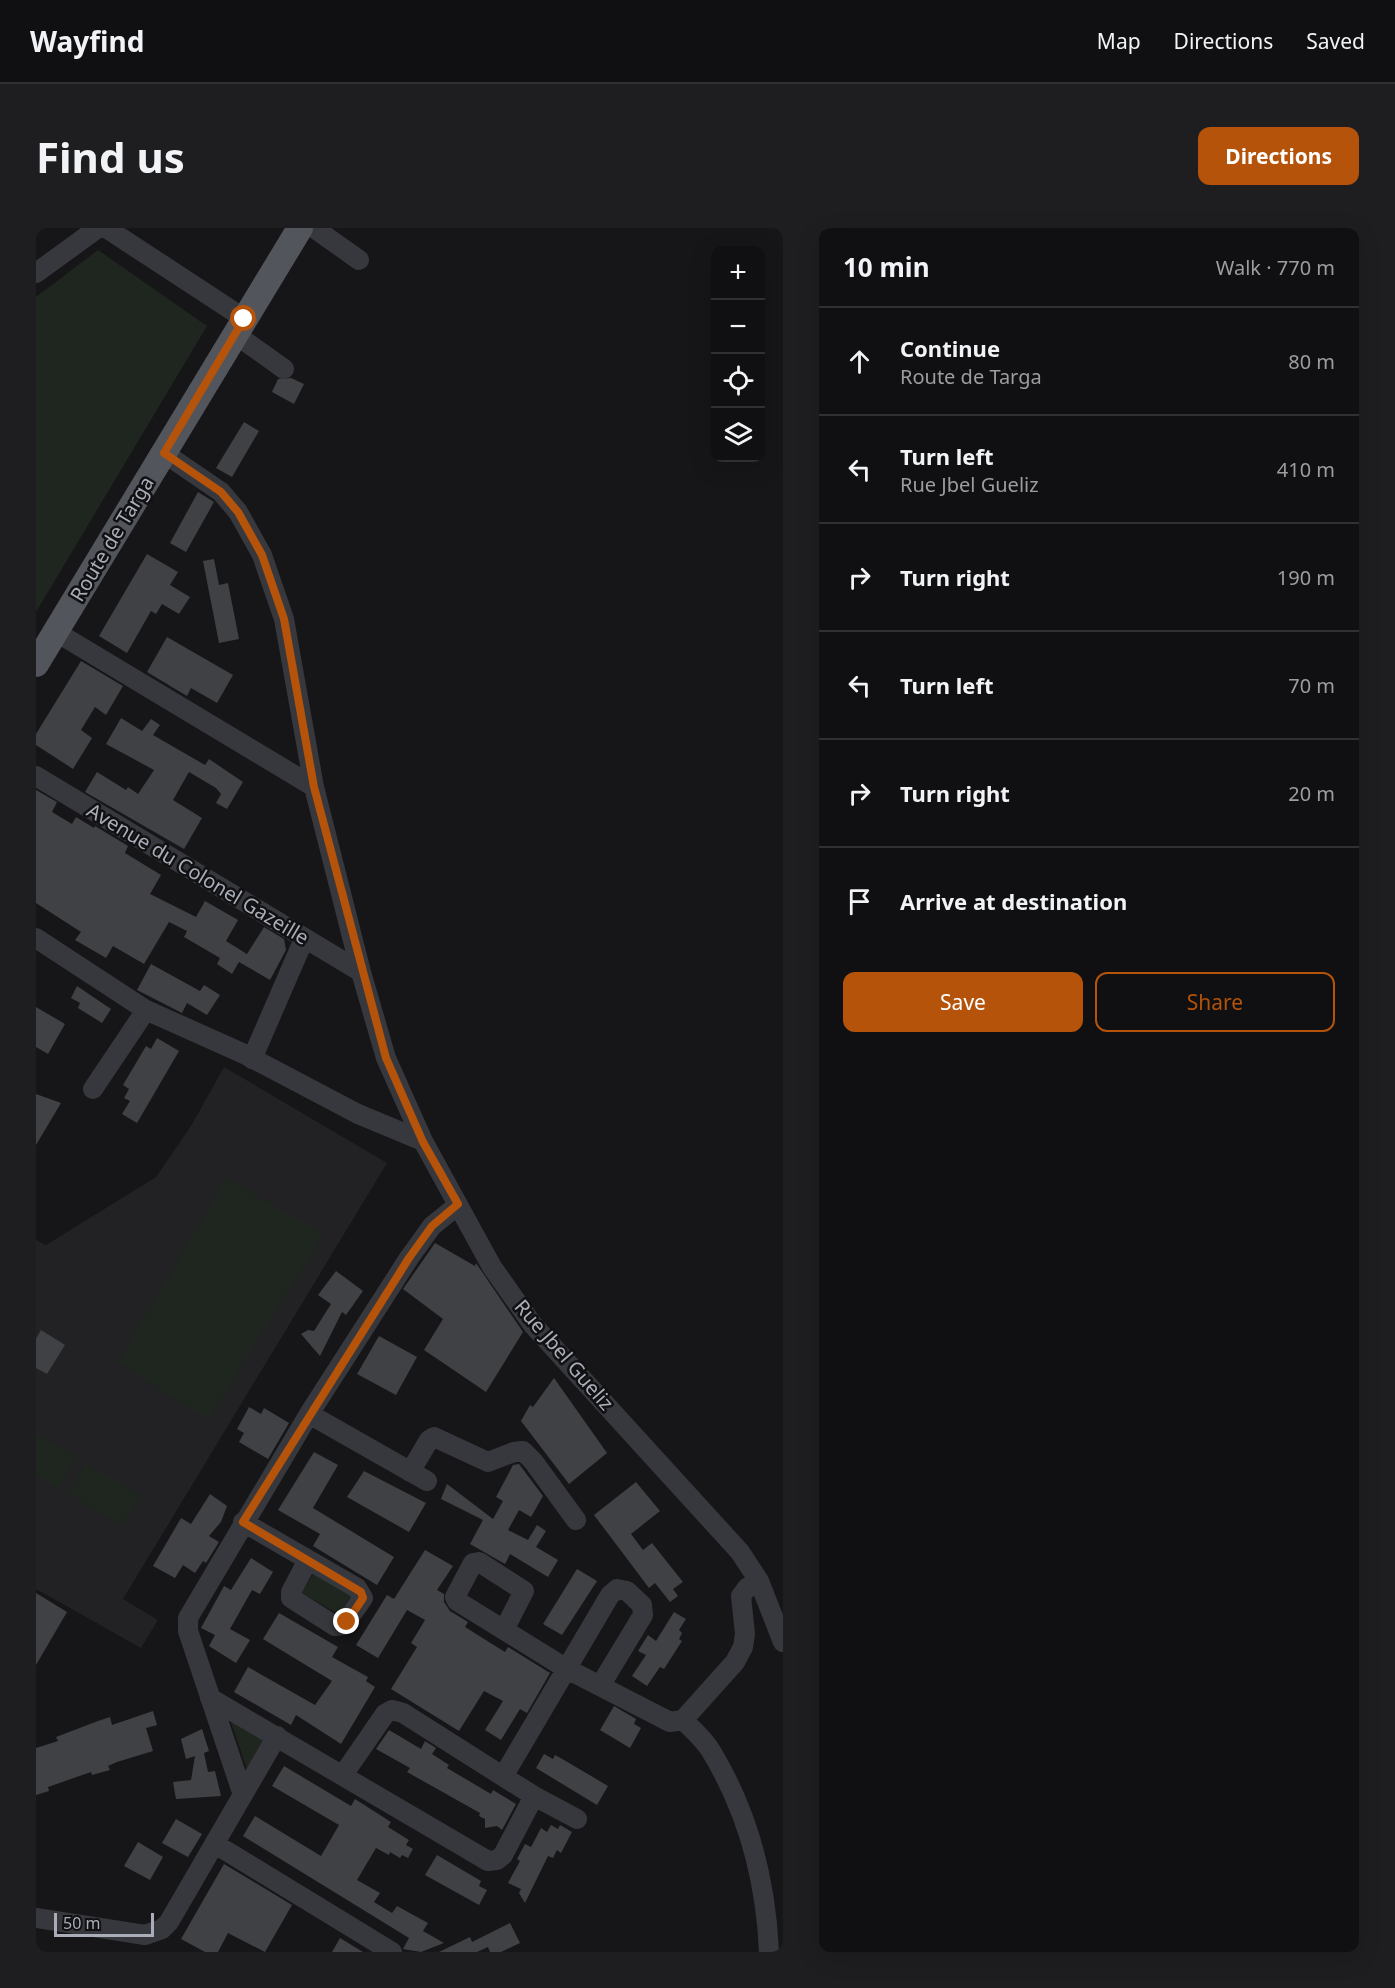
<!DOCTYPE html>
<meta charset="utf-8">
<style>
:root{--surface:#101012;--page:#1e1e20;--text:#f1f3f6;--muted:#9c9d9f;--line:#303032;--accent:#b45309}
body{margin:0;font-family:"Noto Sans",sans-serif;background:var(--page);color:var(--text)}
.controls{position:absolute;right:18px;top:18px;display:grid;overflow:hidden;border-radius:12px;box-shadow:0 6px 24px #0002}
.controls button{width:54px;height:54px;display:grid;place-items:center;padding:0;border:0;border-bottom:2px solid var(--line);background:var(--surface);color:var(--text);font:30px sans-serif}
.scale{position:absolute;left:18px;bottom:15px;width:100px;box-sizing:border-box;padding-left:6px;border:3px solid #a8adb8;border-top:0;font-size:16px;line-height:21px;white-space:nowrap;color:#a8adb8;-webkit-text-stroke:4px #111113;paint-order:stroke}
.stop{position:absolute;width:18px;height:18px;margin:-14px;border:4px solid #b45309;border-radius:50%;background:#fff}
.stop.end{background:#b45309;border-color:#fff;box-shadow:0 2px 6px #0008}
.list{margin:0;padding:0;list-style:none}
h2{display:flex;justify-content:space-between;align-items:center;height:78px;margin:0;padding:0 24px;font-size:26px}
h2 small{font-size:20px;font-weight:400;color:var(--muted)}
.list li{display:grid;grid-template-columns:39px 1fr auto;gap:18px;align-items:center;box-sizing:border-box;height:108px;padding:0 24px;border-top:2px solid var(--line)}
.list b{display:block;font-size:22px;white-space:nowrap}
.list p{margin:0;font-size:20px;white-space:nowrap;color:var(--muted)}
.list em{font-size:20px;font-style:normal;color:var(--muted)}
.actions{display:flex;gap:12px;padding:18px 24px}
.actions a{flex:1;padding:14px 0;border:2px solid var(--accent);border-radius:12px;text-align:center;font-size:21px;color:var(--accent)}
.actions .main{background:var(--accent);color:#fff}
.icon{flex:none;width:33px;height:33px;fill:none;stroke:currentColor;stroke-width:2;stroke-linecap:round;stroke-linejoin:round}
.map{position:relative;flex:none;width:747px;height:1724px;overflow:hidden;border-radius:12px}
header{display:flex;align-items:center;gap:36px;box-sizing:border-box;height:84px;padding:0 30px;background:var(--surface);border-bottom:2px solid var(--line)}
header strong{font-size:28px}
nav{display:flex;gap:33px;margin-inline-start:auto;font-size:21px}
.intro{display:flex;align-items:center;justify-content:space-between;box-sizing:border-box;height:144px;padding:0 36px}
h1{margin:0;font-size:42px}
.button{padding:15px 27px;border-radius:12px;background:var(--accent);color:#fff;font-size:21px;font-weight:700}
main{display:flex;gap:36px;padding:0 36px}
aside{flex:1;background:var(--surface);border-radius:12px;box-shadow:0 6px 24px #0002}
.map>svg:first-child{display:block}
.built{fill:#222225}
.green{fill:#1e261f}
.building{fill:#404145}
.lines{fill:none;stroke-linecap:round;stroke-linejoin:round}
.minor{stroke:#37383d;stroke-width:20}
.major{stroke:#53555c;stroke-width:26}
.route{stroke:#b45309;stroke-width:8}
.labels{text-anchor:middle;stroke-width:5;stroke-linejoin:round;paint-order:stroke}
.street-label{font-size:20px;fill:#a8adb8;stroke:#111113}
</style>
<header>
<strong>Wayfind</strong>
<nav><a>Map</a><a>Directions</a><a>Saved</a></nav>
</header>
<div class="intro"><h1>Find us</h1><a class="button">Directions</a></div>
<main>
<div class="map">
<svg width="747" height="1724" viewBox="0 0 747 1724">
<rect width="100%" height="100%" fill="#161618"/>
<path class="built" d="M 188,839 L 351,935 L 87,1371 L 122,1392 L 105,1420 L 0,1361 L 0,1012 L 10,1017 L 120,949 L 155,898 Z"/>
<path class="green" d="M 62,22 L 171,98 L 0,384 L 0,69 Z
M 190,951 L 288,1005 L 172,1192 L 82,1134 Z
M 0,1206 L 40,1229 L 22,1260 L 0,1247 Z
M 50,1234 L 104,1266 L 86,1297 L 32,1265 Z
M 281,1339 L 322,1364 L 307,1389 L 266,1365 Z
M 192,1486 L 232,1507 L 212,1544 Z"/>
<path class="building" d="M 255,150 L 268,156 L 258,176 L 236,164 L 242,151 Z
M 208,194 L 223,203 L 196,249 L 180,240 Z
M 162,264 L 178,274 L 150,324 L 134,315 Z
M 111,326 L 142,344 L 134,357 L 154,369 L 143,386 L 126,376 L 120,386 L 115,383 L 91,425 L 63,408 Z
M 178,331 L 183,357 L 192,355 L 203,411 L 183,415 L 167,333 Z
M 131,409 L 197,447 L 181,475 L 155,460 L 151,468 L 111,444 Z
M 45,433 L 87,458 L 70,487 L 59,479 L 45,502 L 56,510 L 37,541 L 0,517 L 0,506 Z
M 85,490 L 106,503 L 115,491 L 124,497 L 117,507 L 169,537 L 173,531 L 207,554 L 191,581 L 180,575 L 185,566 L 180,560 L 153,544 L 137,572 L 166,590 L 148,621 L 49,564 L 61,544 L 90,562 L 92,559 L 102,566 L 118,542 L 70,516 Z
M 0,562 L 21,574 L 16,584 L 36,596 L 40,589 L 58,600 L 59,598 L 92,618 L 89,625 L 125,647 L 114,666 L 160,689 L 169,673 L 202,692 L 190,713 L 211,726 L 228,699 L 248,711 L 250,722 L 234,752 L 203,734 L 196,746 L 181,736 L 184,730 L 148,709 L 151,703 L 133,694 L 108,736 L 77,718 L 70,730 L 39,712 L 45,704 L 0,675 Z
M 115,736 L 164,763 L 168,757 L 184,767 L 171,787 L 151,775 L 146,785 L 101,762 Z
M 41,758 L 75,781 L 66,795 L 42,780 L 44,775 L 35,770 Z
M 0,779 L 29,796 L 12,826 L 0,819 Z
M 121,810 L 143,823 L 101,895 L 86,886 L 94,873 L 88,870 L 93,861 L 87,857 L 110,818 L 115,821 Z
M 0,866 L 25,875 L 0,917 Z
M 399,1015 L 439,1038 L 440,1035 L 487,1104 L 450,1164 L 388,1122 L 407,1091 L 367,1061 Z
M 300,1043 L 327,1063 L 310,1087 L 306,1084 L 284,1128 L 265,1106 L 272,1102 L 278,1103 L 295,1076 L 282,1067 Z
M 5,1102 L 29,1117 L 11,1146 L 0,1140 L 0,1111 Z
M 343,1108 L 381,1129 L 360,1167 L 321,1146 Z
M 518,1150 L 571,1225 L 533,1256 L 485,1193 L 494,1177 L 497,1179 Z
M 213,1179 L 225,1186 L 228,1180 L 253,1195 L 232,1231 L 203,1214 L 208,1205 L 201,1201 Z
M 278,1224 L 302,1237 L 277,1280 L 358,1329 L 341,1357 L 277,1318 L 284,1306 L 242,1282 Z
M 483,1236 L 507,1268 L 495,1289 L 483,1282 L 472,1302 L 492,1312 L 501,1297 L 510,1303 L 500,1319 L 522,1332 L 512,1349 L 474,1326 L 469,1336 L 434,1316 L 447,1292 L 405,1271 L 411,1256 L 457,1291 L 467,1273 L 460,1269 L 477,1237 Z
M 328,1243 L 390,1275 L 373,1304 L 311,1269 Z
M 600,1254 L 624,1283 L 595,1306 L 607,1322 L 616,1315 L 647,1354 L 637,1361 L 642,1368 L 634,1374 L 619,1355 L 613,1360 L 558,1287 Z
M 174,1266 L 191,1278 L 185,1294 L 173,1308 L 183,1314 L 170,1335 L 167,1333 L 159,1345 L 147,1337 L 139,1350 L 117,1338 L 145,1290 L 155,1296 Z
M 389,1322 L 417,1338 L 401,1362 L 408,1366 L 408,1374 L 414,1383 L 432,1394 L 429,1399 L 469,1424 L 472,1419 L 514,1445 L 491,1485 L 484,1481 L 465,1512 L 449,1502 L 467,1473 L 448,1463 L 423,1503 L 355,1461 L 381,1419 L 375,1415 L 389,1392 L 371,1382 L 342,1430 L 320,1417 L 351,1367 L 358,1371 Z
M 215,1330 L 237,1344 L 224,1366 L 216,1362 L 194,1401 L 214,1412 L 200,1435 L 173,1418 L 179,1407 L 165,1400 L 188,1358 L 195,1362 Z
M 541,1341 L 561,1353 L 526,1407 L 507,1396 Z
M 0,1365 L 31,1384 L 0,1437 Z
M 638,1384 L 650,1391 L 643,1402 L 646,1405 L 643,1411 L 646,1413 L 628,1441 L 624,1439 L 611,1458 L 596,1448 L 610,1427 L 602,1423 L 612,1407 L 620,1413 Z
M 243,1385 L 302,1419 L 296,1429 L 332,1449 L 330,1453 L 339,1459 L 305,1516 L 260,1487 L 255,1497 L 198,1464 L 212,1439 L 279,1477 L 296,1453 L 227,1411 Z
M 578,1478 L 600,1491 L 598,1496 L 605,1500 L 594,1520 L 564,1502 Z
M 117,1483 L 121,1497 L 110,1500 L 117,1523 L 81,1534 L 72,1538 L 74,1542 L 56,1547 L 55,1544 L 12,1559 L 13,1563 L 0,1567 L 0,1520 L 22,1513 L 20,1509 L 62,1493 L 74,1489 L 76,1497 Z
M 166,1501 L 173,1523 L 168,1525 L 172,1544 L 179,1543 L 185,1568 L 140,1571 L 137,1554 L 155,1552 L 159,1528 L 150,1531 L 145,1511 Z
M 353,1502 L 385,1521 L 389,1513 L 400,1520 L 396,1526 L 413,1537 L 411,1540 L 455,1566 L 457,1562 L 480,1576 L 466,1602 L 461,1598 L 449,1600 L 449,1591 L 443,1588 L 444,1585 L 371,1544 L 374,1540 L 340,1521 Z
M 508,1526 L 517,1531 L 519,1527 L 528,1532 L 572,1558 L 561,1577 L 500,1540 Z
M 248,1538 L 315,1578 L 319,1571 L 355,1594 L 352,1599 L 373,1612 L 370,1617 L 377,1621 L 372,1630 L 366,1627 L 364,1630 L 354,1624 L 353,1627 L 340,1620 L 321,1652 L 344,1665 L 338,1674 L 356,1685 L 361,1678 L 392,1695 L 387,1703 L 408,1715 L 385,1724 L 367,1721 L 373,1710 L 207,1608 L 219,1588 L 285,1628 L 303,1597 L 236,1558 Z
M 140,1591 L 166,1606 L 152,1629 L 126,1615 Z
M 515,1597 L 522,1601 L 524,1597 L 536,1604 L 525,1625 L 521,1622 L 517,1630 L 512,1628 L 489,1675 L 483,1665 L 485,1661 L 472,1655 L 484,1633 L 481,1631 L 489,1616 L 495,1619 L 505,1600 L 511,1604 Z
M 102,1614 L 127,1629 L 114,1652 L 88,1638 Z
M 401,1627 L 445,1653 L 443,1658 L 451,1662 L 443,1677 L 389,1647 Z
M 188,1636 L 256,1677 L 229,1724 L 192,1705 L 182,1724 L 169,1724 L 145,1711 Z
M 474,1695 L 484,1715 L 465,1724 L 454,1724 L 452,1719 L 441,1724 L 403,1724 L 434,1709 L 436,1714 Z
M 304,1710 L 327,1724 L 296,1724 Z"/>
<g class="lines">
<path class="minor" d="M 70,0 L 209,91
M 278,0 L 323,32
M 0,45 L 62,0
M 199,106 L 248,141
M 128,225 L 185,264 L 202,284 L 226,327 L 248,391 L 278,559 L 325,744 L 350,830 L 387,913 L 456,1039 L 497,1097 L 704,1324 L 723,1353 L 747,1414
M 20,404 L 278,559
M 0,548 L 325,744
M 0,710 L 110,782 L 206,825 L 322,886 L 387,913
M 216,831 L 268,711
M 57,861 L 110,782
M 273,1186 L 391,1253
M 374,1244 L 393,1212 L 398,1209 L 452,1234 L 478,1224 L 487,1223 L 497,1233 L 540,1292
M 207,1294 L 321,1360 L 327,1370 L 308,1397 L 299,1398 L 255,1370 L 255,1364 L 272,1332
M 468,1402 L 488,1363 L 443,1334 L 437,1335 L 419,1369 L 421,1373 L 531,1441 L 634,1494 L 647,1492 L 699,1434 L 707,1419 L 709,1406 L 705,1368 L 711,1360 L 723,1353
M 174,1470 L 452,1633 L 461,1632 L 467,1627 L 498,1568 L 367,1485 L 356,1482 L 349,1486 L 307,1547
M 647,1492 C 656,1501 668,1511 675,1523 C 712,1584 730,1654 733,1724
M 468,1547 L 574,1367 L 581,1361 L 591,1363 L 606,1377 L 607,1387 L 564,1458
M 207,1567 L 152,1403 L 152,1390 L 273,1186 L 373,1030 L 396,998 L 422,977
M 498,1568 L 541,1591
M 179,1616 L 356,1724
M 0,1690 L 109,1707 L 126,1701 L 133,1694 L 241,1508"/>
<path class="major" d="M 0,436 L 264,0"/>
</g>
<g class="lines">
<path class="route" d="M 208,91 L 128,225 L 185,264 L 202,284 L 226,327 L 248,391 L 278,559 L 350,830 L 387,914 L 422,976 L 396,998 L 373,1030 L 207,1294 L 325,1364 L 327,1370 L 311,1394"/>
</g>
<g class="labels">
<g class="street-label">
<text transform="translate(76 311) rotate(-59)" y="7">Route de Targa</text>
<text transform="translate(162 646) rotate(31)" y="7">Avenue du Colonel Gazeille</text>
<text transform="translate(528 1127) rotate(49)" y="7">Rue Jbel Gueliz</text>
</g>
</g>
</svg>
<div class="controls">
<button>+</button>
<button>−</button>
<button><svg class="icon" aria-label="locate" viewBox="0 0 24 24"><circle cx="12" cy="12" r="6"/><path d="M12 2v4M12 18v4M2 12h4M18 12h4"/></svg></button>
<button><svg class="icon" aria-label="layers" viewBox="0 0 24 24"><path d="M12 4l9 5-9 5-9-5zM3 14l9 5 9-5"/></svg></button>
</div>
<div class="scale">50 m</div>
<div class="stop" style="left:208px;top:91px"></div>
<div class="stop end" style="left:311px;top:1394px"></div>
</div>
<aside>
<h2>10 min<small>Walk · 770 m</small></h2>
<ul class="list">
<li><svg class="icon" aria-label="ahead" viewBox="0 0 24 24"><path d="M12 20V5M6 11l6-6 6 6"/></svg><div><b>Continue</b><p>Route de Targa</p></div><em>80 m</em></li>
<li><svg class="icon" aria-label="left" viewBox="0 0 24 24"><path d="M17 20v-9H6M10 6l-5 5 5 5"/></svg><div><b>Turn left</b><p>Rue Jbel Gueliz</p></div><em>410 m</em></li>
<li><svg class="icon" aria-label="right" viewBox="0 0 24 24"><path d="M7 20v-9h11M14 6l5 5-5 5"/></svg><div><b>Turn right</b></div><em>190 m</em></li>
<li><svg class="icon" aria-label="left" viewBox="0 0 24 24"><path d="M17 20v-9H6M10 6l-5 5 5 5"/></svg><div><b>Turn left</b></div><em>70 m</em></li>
<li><svg class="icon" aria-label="right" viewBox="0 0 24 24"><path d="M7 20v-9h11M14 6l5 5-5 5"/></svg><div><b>Turn right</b></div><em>20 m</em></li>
<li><svg class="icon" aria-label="arrive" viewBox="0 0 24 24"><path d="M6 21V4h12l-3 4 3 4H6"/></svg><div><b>Arrive at destination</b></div></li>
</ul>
<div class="actions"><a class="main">Save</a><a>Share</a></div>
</aside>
</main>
